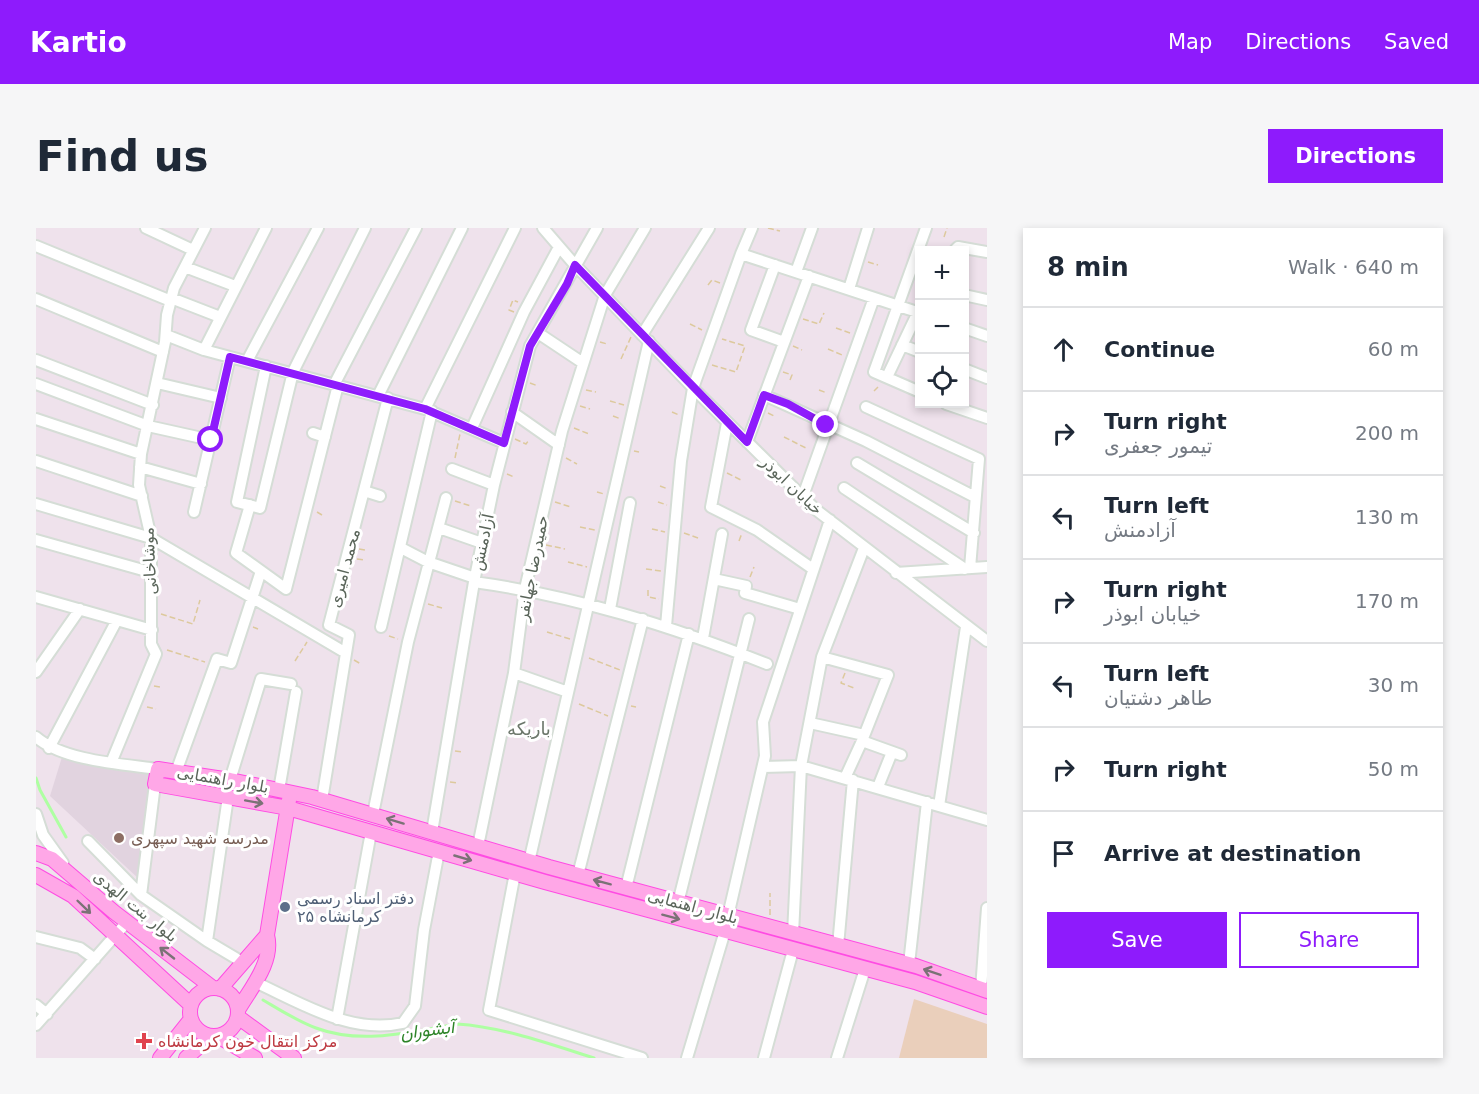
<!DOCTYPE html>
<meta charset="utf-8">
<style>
:root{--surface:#fff;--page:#f6f6f7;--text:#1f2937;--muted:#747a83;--line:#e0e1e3;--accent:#8e1bfc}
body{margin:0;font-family:"DejaVu Sans",Vazirmatn,sans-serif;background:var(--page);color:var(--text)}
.controls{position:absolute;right:18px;top:18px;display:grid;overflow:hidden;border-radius:0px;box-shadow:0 3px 9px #0003}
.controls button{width:54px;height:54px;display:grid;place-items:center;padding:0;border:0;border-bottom:2px solid var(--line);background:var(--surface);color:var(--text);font:30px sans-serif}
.stop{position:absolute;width:18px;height:18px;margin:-14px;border:4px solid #8e1bfc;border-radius:50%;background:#fff}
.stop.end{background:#8e1bfc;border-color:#fff;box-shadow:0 2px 6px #0008}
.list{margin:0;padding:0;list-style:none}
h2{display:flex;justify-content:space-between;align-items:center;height:78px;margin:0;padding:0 24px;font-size:26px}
h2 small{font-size:20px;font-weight:400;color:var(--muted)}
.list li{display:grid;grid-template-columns:39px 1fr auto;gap:18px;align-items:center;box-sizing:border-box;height:84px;padding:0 24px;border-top:2px solid var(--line)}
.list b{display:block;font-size:22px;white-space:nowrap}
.list p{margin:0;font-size:20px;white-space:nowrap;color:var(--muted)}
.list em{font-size:20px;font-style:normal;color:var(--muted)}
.actions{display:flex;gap:12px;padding:18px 24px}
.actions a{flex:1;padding:14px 0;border:2px solid var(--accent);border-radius:0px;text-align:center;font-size:21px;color:var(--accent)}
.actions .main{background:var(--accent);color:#fff}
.icon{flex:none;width:33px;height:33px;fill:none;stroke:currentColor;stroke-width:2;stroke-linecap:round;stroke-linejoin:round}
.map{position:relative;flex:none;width:951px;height:830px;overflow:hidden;border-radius:0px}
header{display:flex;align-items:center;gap:36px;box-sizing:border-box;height:84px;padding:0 30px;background:var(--accent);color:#fff}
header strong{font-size:28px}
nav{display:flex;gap:33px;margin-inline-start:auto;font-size:21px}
.intro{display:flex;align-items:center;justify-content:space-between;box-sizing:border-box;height:144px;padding:0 36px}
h1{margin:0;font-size:42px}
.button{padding:15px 27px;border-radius:0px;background:var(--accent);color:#fff;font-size:21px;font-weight:700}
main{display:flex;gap:36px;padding:0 36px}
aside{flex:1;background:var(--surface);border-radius:0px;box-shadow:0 3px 9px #0003}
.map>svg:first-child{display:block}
.education{fill:#e1d3df}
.green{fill:#eacfbb}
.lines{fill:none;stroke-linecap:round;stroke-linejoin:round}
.stream{stroke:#aeffa2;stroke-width:3}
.minor-casing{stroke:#d5ddd6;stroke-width:14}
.major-casing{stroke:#ff4be3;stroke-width:16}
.path{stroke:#ddc99d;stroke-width:1.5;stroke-dasharray:6 3;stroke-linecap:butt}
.minor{stroke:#fff;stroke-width:10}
.major{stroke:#ffa7e7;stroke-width:14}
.oneway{stroke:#7b7276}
.route{stroke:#8e1bfc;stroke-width:8}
.education-dot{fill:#8d6e63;stroke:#fff;stroke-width:2}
.service-dot{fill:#5c6f8a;stroke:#fff;stroke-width:2}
.health-dot{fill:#e0444e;stroke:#fff;stroke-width:2}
.labels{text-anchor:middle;stroke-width:6;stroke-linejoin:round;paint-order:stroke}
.street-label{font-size:16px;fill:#5a655a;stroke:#fff}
.education-label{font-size:16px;fill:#785e54;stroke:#fff;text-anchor:start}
.service-label{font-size:16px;fill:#4e5e75;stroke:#fff;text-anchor:start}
.health-label{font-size:16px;fill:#be3a42;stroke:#fff;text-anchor:start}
.neighbourhood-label{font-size:18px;fill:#6c776b;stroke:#fff}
.water-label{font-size:18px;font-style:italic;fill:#2d8428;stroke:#fff}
</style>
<header>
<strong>Kartio</strong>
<nav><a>Map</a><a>Directions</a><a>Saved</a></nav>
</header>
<div class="intro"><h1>Find us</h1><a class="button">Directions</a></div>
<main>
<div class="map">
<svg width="951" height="830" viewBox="0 0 951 830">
<rect width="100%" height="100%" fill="#efe2ec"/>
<path class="education" d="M 26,529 L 117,545 L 103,651 L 14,568 Z"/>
<path class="green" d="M 878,771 L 951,796 L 951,830 L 863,830 Z"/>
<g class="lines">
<path class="stream" d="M 0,550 L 4,562 L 30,609
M 227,772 C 244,782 261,793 280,800 C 325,817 375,804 421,796 C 467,799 514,816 558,830"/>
<g class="minor-casing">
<path id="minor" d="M 110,0 L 157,22
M 507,0 L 539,37 L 663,166 L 779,281 L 951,413
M 0,18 L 135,73
M 919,22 L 922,19 L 951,24
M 705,26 L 716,0
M 739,37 L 715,102 L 748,114
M 149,39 L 199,58
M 760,44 L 776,0
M 813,61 L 832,0
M 928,67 L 951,72
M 135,70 L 184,89
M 0,71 L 127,124
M 928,100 L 951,108
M 502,105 L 547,135
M 130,107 L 168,122 L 389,181 L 468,215
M 606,107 L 673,0
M 866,117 L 884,124
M 168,122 L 230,0
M 0,132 L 117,177
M 211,133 L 282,0
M 230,138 L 201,274 L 224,280 L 257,144 L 329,0
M 928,141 L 951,150
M 851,149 L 882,84
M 121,155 L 185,170
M 299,155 L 380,0
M 0,156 L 112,198 L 175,212
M 884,164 L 838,144 L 890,0
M 728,167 L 830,213 L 939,269
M 342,168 L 426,0
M 910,176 L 951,190
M 830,179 L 943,231 L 934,340
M 389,181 L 479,0
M 476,184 L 523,217
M 0,191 L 105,226
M 691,195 L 675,279 L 721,302 L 777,341
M 436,200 L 488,84 L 523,19
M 277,205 L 289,209
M 711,214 L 773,48
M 0,233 L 106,268
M 821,235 L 938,305
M 104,239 L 165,256
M 416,241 L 458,257
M 808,260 L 929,341
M 328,263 L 344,268
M 767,268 L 838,70
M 0,276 L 115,310 L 310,425
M 214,277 L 200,325 L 250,361 L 302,157
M 158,284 L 194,129
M 403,300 L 446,315
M 0,312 L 114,344
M 365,320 L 392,334 L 439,350
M 860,345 L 951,339
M 678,351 L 710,358 L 709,365 L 764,381
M 438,354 C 540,368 635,398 731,436
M 0,369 L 116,402
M 574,381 L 594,275
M 630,398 L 645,233 L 657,160 L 705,26 L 884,85
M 345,399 L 396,183
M 667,410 L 686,306
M 786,429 L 852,447 L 826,513 L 865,527
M 0,444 L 44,381
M 478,445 L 532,464
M 774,495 L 828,507
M 0,509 C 28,533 85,536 122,541
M 13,520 L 81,392
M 75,535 L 120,426 L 115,416 L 115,310 L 103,257 L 105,226 L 129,114 L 131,87 L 138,60 L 169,0
M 727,539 L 765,538 L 951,592
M 140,544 L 181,431 L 195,435 L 225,343
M 809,550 L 826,513
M 194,552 L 225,451 L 255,456
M 842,559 L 856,524
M 243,562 L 260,464
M 286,572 L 313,407 L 293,397 L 352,170
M 903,578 L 930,399
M 0,586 L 7,607 L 27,635
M 337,586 L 372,414 L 410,270
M 396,604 L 438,354 L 458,257 L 494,118 L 561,0
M 52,613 L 105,667 L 171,713 L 208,735
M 442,618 L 478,445 L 489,361 L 526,203 L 569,67 L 609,0
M 493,634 L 613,113
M 479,645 L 453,782 L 606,830
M 542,647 L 607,391
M 590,660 L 653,406
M 105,667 L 119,556
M 642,675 L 713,391
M 692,688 L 729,528 L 727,494 L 794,292
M 757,706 L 765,538 L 786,429 L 828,320
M 0,709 L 44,720 L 59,731
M 171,713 L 192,569
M 802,718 L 817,552
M 873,736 L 891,574
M 219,754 C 265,775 315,807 367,795 L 379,778 L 388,702 L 403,623
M 945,761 L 951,680
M 0,777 L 11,786
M 301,791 L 335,604
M 0,797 L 91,694
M 651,830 L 689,703
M 728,830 L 757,722
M 801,830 L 829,741"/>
</g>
<g class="major-casing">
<path id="major" d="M 0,625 L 16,631 L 78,684 L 177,760
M 0,647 L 37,668 L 155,777
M154 784a24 24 0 1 1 48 0a24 24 0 1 1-48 0Z
M 184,761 L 231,707
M 951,763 L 880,738 L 513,639 L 276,569 L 194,552 L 122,541 L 119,556 L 252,580 L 509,654 L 879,754 L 951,779
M 202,782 C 215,760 238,733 231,707 L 253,572
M 202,789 L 258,830
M 182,808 L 219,830
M 124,830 L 155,791
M 150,830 L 175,808"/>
</g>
<path class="path" d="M 732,0 L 744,3
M 908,9 L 911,0
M 832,34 L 842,37
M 672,57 L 676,52 L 684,55
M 478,84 L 473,82 L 477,72 L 482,74
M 767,91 L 783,96 L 788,85
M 654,96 L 666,102
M 800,100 L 814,105
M 564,114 L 571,116
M 757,118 L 766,122
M 792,121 L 806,127
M 585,131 L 595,109
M 676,137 L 700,144 L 709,118 L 686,111
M 747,144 L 756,147 L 754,152
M 494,155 L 502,158
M 550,162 L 560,164
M 783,162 L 791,165
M 838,163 L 842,159
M 574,173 L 588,177
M 544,178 L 554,181
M 636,184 L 643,187
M 732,185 L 738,188
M 577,188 L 585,191
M 538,200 L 553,206
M 748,209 L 772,221
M 479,211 L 490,216 L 493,212
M 598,223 L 603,224
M 419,230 L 424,206
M 530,230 L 541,236
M 691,245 L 707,253
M 471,246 L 478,249
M 624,258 L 632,261
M 561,264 L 568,266
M 419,273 L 435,278
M 519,274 L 535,279
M 622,274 L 631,277
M 281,284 L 286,287
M 544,299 L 559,302
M 616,301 L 629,304
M 648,305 L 662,310
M 703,313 L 706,305
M 510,317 L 529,321
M 323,321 L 329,322
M 321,331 L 328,332
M 532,334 L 551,339
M 610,341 L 625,343
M 714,349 L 718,339
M 612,362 L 612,369 L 623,371
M 392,376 L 406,380
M 125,386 L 157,396 L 164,372
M 217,399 L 222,401
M 511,404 L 534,411
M 353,408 L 362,411
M 131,422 L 169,434
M 553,430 L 584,442
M 318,432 L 325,436
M 259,433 L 271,414
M 809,445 L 805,455 L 818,460
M 118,458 L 124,459
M 543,476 L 572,488
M 595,478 L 600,479
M 111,479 L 120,481
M 419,523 L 426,524
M 414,554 L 423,555
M 734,687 L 734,665"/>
<use href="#minor" class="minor"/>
<use href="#major" class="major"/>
</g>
<defs><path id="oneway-shaft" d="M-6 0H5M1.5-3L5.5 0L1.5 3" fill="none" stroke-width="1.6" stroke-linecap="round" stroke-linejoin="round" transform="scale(1.5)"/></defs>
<g class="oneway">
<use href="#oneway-shaft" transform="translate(218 574) rotate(10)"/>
<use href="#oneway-shaft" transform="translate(359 593) rotate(-163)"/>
<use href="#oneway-shaft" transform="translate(427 630) rotate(16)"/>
<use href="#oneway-shaft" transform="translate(566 654) rotate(-165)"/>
<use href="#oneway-shaft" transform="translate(48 679) rotate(44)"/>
<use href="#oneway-shaft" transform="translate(635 689) rotate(15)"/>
<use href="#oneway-shaft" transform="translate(131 725) rotate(-142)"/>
<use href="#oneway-shaft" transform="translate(896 744) rotate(-161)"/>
</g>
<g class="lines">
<path class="route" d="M 175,212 L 194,129 L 389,181 L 468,215 L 494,118 L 531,56 L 539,37 L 711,214 L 728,167 L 752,176 L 790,197"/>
</g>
<circle class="education-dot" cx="83" cy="610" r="6"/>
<circle class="service-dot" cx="249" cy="679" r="6"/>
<path class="health-dot" d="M105 804h6v6h6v6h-6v6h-6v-6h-6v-6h6z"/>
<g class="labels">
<g class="street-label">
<text transform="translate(756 257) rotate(43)" y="6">خیابان ابوذر</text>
<text transform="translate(446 314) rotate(-78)" y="6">آزادمنش</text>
<text transform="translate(113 333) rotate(-93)" y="6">موشاخانی</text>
<text transform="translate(308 340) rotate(-75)" y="6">محمد امیری</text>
<text transform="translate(496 340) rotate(-79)" y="6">حمیدرضا جهانفر</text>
<text transform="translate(187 551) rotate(10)" y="6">بلوار راهنمایی</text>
<text transform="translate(100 678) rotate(39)" y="6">بلوار بنت الهدی</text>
<text transform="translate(657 678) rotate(15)" y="6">بلوار راهنمایی</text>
</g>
<g class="education-label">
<text x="95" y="616">مدرسه شهید سپهری</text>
</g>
<g class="service-label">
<text x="261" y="676">دفتر اسناد رسمی<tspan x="261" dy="18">۲۵ کرمانشاه</tspan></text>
</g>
<g class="health-label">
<text x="122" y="819">مرکز انتقال خون کرمانشاه</text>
</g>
<g class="neighbourhood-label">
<text x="493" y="507">باریکه</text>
</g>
<g class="water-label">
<text transform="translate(391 802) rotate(-7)" y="6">آبشوران</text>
</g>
</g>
</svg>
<div class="controls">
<button>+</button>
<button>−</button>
<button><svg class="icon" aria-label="locate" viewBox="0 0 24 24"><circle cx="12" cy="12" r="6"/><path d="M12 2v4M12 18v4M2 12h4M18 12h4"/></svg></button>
</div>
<div class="stop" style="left:175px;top:212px"></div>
<div class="stop end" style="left:790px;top:197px"></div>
</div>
<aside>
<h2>8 min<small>Walk · 640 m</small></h2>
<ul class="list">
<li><svg class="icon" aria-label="ahead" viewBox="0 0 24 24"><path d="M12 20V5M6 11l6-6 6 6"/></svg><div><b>Continue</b></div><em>60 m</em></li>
<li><svg class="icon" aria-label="right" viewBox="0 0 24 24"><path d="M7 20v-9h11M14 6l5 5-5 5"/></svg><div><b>Turn right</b><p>تیمور جعفری</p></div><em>200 m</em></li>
<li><svg class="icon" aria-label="left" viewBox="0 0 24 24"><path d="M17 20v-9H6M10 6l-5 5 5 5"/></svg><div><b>Turn left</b><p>آزادمنش</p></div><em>130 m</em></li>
<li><svg class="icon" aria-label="right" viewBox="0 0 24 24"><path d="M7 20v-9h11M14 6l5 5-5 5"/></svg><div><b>Turn right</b><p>خیابان ابوذر</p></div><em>170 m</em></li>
<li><svg class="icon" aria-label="left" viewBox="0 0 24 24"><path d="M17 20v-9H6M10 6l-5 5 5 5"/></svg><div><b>Turn left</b><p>طاهر دشتیان</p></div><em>30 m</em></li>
<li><svg class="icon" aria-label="right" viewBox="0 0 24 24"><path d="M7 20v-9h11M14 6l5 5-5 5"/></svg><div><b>Turn right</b></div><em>50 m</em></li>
<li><svg class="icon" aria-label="arrive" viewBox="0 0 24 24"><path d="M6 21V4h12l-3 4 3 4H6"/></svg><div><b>Arrive at destination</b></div></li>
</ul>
<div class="actions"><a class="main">Save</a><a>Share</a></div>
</aside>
</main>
